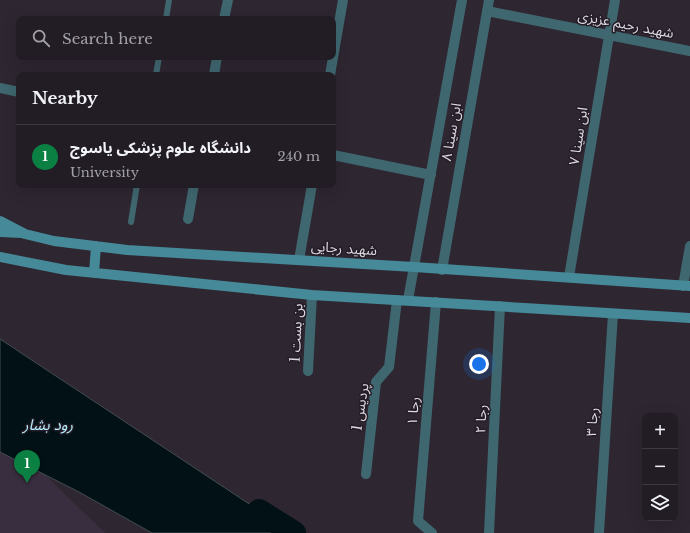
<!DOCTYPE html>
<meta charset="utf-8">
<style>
:root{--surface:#221c25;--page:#2e2932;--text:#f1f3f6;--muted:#a2a1a7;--line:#3f3a42;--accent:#0b8043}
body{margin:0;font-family:"Libre Baskerville","Noto Sans Arabic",serif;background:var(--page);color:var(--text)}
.controls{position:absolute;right:12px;bottom:12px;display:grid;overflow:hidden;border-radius:8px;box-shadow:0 4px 16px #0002}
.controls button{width:36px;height:36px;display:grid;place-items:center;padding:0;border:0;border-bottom:1px solid var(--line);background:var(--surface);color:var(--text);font:20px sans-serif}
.you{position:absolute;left:479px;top:364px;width:14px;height:14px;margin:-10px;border:3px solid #fff;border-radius:50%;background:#1a73e8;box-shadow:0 0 0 6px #1a73e833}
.badge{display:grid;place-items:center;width:26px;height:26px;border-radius:50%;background:var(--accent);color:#fff;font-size:13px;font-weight:700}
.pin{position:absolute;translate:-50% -33px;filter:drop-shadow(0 1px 2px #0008)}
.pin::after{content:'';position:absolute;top:21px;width:14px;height:12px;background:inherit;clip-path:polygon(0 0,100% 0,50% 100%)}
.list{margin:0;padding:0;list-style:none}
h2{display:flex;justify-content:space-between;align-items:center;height:52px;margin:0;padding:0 16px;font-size:17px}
h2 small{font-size:13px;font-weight:400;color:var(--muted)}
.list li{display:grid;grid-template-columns:26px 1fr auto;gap:12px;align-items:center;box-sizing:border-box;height:64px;padding:0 16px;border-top:1px solid var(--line)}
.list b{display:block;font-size:15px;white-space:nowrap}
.list p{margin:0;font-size:13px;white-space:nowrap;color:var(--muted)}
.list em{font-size:13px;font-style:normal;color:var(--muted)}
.icon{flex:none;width:22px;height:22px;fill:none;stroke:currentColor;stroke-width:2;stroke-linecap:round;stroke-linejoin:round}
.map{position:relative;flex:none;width:690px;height:533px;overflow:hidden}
.search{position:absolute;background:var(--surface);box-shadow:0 4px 16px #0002;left:16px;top:16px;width:320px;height:44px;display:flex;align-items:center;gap:10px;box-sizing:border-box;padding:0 14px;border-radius:8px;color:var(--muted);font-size:15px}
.panel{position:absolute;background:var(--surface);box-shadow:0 4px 16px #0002;left:16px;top:72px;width:320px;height:116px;border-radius:8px}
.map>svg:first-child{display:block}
.built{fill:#392e3f}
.water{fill:#011115;stroke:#434d52}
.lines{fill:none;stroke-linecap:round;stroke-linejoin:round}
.river{stroke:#011115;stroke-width:24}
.lane{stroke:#3f6770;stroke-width:6}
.street{stroke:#3f6770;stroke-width:10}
.secondary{stroke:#468998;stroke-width:10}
.labels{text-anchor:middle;stroke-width:3;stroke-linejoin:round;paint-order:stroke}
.street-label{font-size:14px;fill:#dedae1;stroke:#241d27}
.water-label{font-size:15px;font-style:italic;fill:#b6effd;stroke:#241d27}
</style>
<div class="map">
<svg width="690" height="533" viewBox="0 0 690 533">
<rect width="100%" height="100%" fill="#2e2631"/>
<path class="built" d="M 0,433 L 2,433 L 105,533 L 0,533 Z"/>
<path class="water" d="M 0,339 L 293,533 L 152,533 L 79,492 L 0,452 Z"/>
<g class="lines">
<path class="river" d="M 259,511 L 294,533"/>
<path class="lane" d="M 166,19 L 169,0
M 156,75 L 159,57
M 131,222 L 137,185"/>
<path class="street" d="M 487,11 L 690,51
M 224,19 L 228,0
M 214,75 L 217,57
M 330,75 L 343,0
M 0,88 L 19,92
M 333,155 L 431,175
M 188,219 L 194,185
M 299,260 L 312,185
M 442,270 L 489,0
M 569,277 L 615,0
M 683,286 L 690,246
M 408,300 L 462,0
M 308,371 L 312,295
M 366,474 L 376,382 L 389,367 L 397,300
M 432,533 L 418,521 L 436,302
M 489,533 L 500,306
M 599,533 L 613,314"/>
<path class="secondary" d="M 0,221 L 25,234 L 54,241 L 127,250 L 414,267 L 690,286
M 0,232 L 21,233
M 0,257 L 66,270 L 312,295 L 690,318
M 94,273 L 96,246"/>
</g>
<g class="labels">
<g class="street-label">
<text transform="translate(626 24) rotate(11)" y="5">شهید رحیم عزیزی</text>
<text transform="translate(451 132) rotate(-80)" y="5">ابن سینا ۸</text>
<text transform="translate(578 136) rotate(-81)" y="5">ابن سینا ۷</text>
<text transform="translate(344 248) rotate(4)" y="5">شهید رجایی</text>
<text transform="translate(296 333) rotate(-87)" y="5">بن بست 1</text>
<text transform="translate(360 407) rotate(-81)" y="5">پردیس 1</text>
<text transform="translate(413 411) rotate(-85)" y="5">رجا ۱</text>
<text transform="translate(481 419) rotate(-87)" y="5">رجا ۲</text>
<text transform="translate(592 422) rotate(-86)" y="5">رجا ۳</text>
</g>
<g class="water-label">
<text x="48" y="430">رود بشار</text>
</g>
</g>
</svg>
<div class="controls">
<button>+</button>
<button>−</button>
<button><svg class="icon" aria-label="layers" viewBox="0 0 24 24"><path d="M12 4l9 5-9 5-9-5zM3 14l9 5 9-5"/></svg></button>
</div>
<div class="you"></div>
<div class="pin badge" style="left:27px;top:483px">1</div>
<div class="search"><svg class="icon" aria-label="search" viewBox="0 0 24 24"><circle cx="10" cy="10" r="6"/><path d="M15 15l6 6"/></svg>Search here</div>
<section class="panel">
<h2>Nearby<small></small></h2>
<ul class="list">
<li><span class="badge">1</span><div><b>دانشگاه علوم پزشکی یاسوج</b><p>University</p></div><em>240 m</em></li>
</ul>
</section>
</div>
